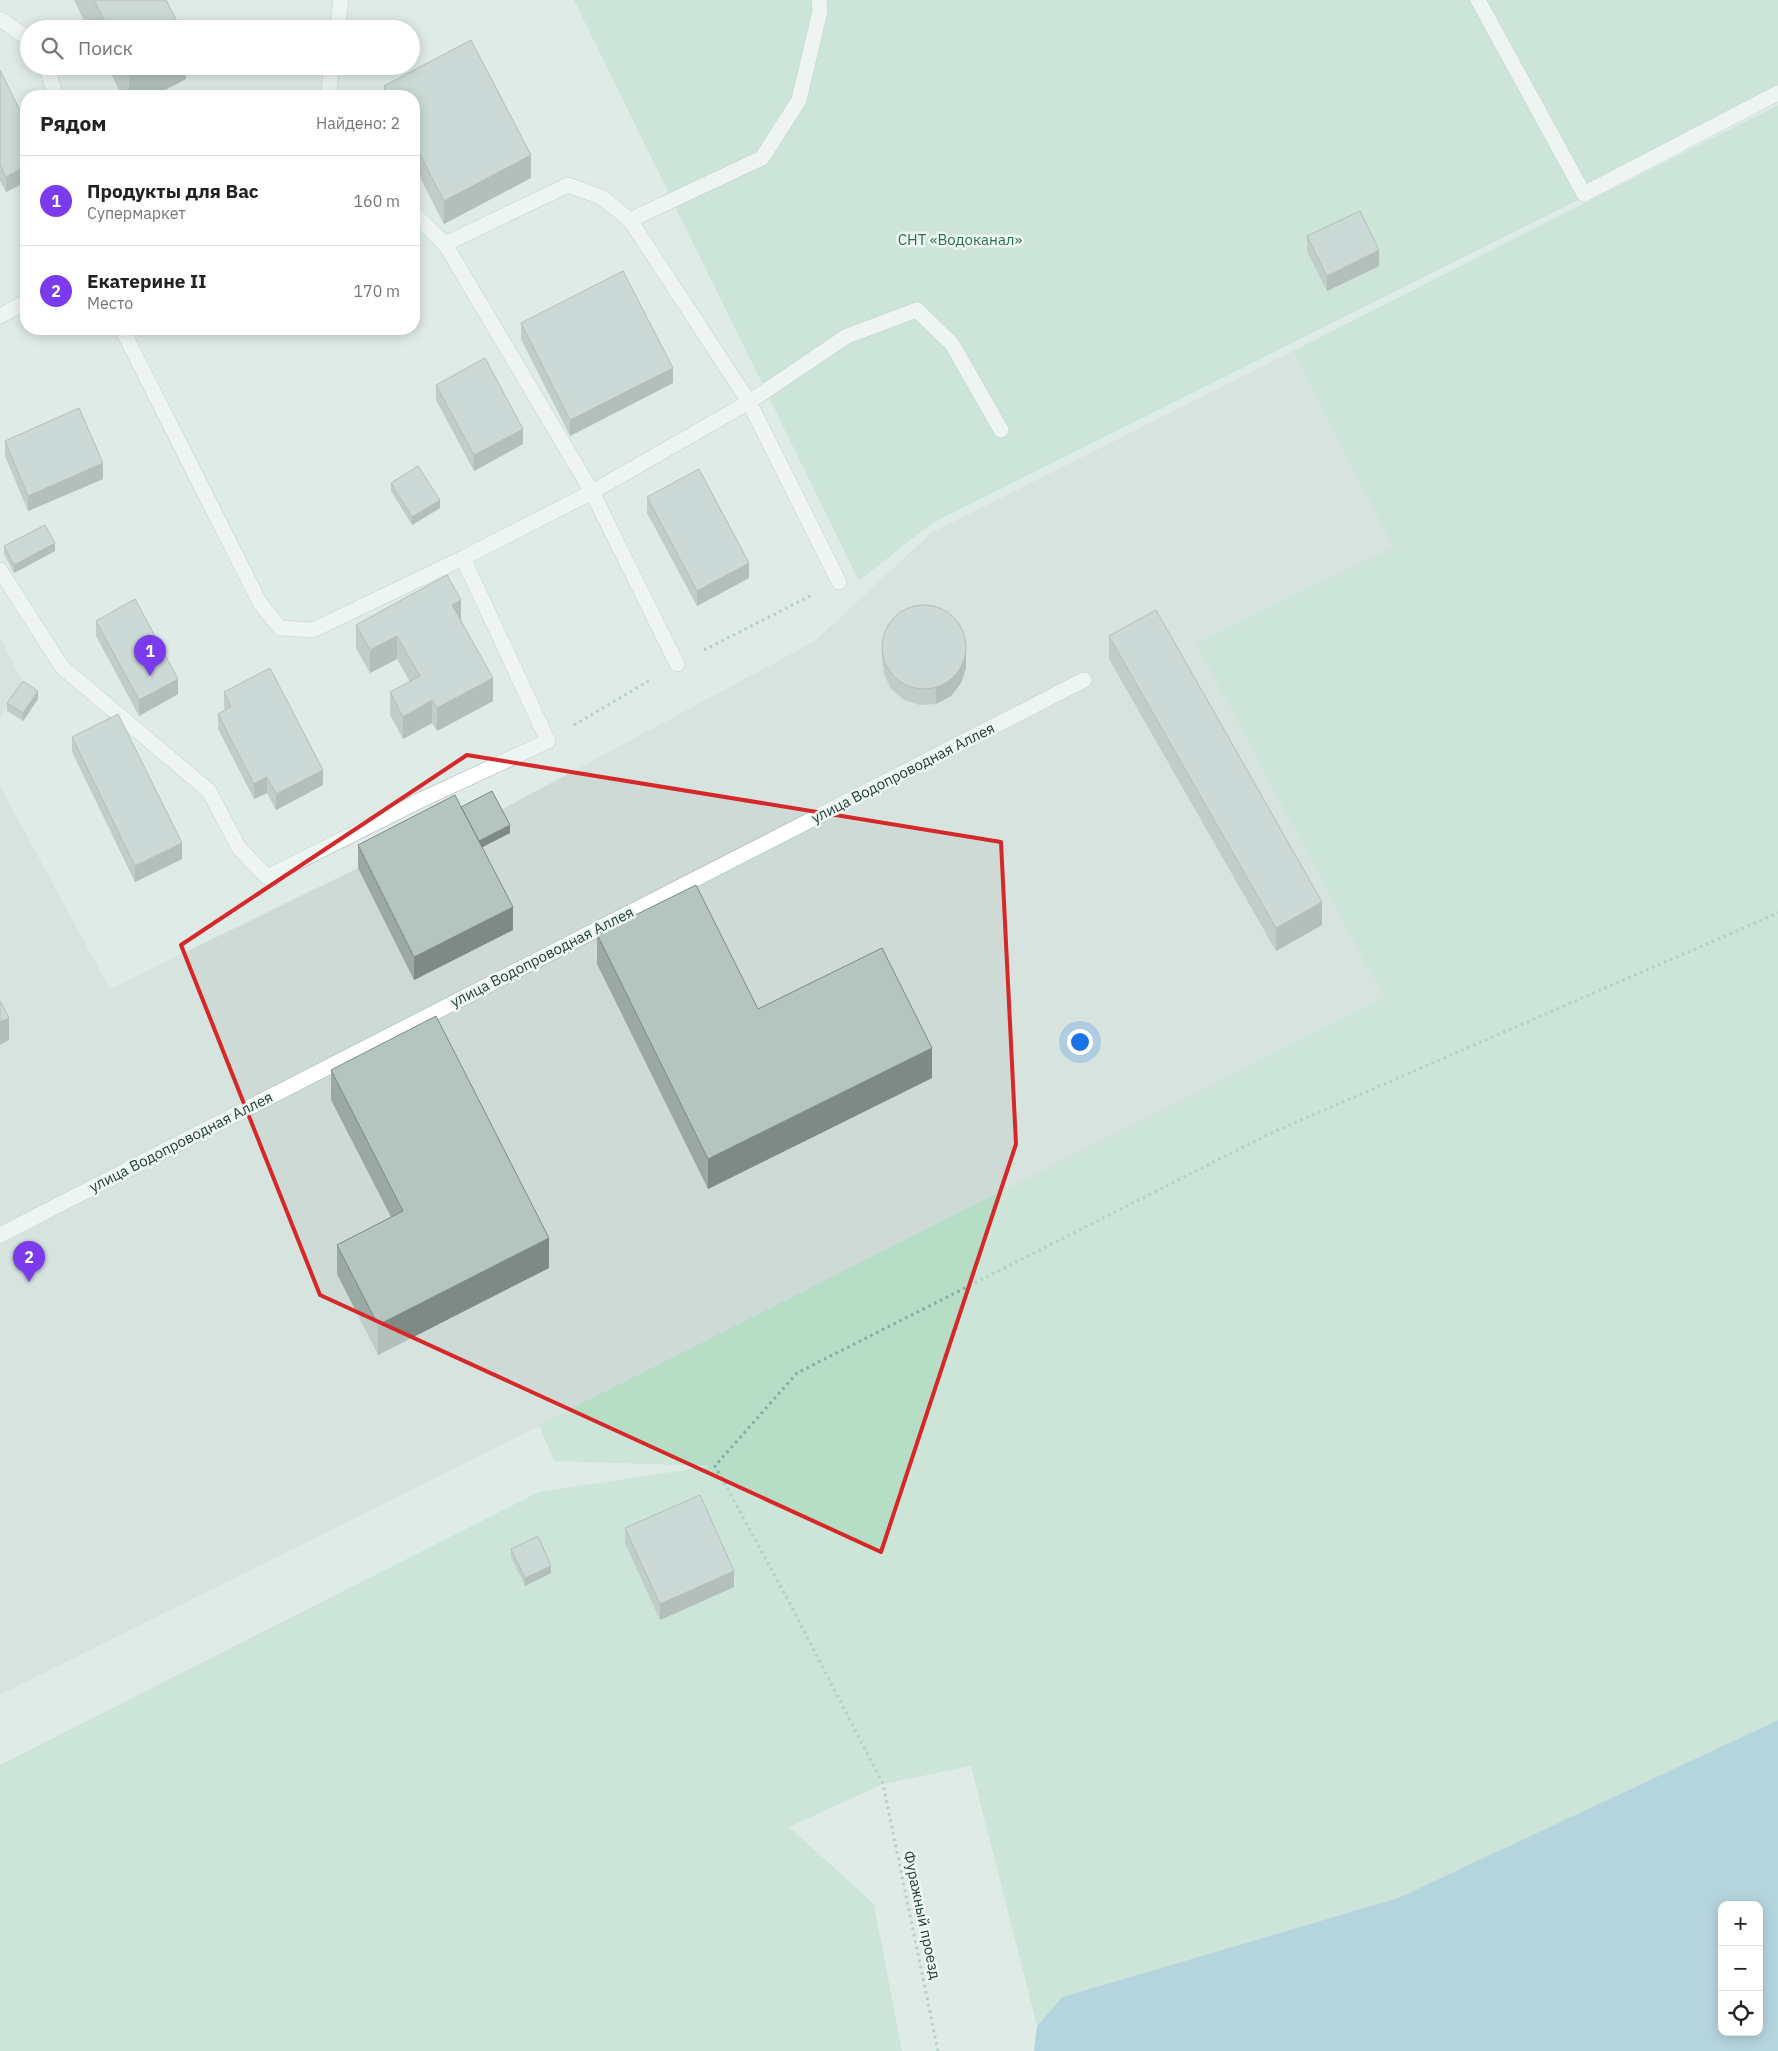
<!DOCTYPE html>
<html lang="ru">
<meta charset="utf-8">
<style>
:root{--surface:#fff;--page:#f2f2f2;--text:#222;--muted:#767676;--line:#e0e0e0;--accent:#7c3aed}
body{margin:0;font-family:"IBM Plex Sans",sans-serif;background:var(--page);color:var(--text)}
.controls{position:absolute;right:15px;bottom:15px;display:grid;overflow:hidden;border-radius:10px;box-shadow:0 2px 12px #0003}
.controls button{width:45px;height:45px;display:grid;place-items:center;padding:0;border:0;border-bottom:1px solid var(--line);background:var(--surface);color:var(--text);font:25px sans-serif}
.you{position:absolute;left:1079px;top:1041px;width:18px;height:18px;margin:-12px;border:4px solid #fff;border-radius:50%;background:#1a73e8;box-shadow:0 0 0 8px #1a73e833}
.badge{display:grid;place-items:center;width:32px;height:32px;border-radius:50%;background:var(--accent);color:#fff;font-size:16px;font-weight:700}
.pin{position:absolute;translate:-50% -41px;filter:drop-shadow(0 1px 2px #0008)}
.pin::after{content:'';position:absolute;top:26px;width:18px;height:15px;background:inherit;clip-path:polygon(0 0,100% 0,50% 100%)}
.list{margin:0;padding:0;list-style:none}
h2{display:flex;justify-content:space-between;align-items:center;height:65px;margin:0;padding:0 20px;font-size:21px}
h2 small{font-size:16px;font-weight:400;color:var(--muted)}
.list li{display:grid;grid-template-columns:32px 1fr auto;gap:15px;align-items:center;box-sizing:border-box;height:90px;padding:0 20px;border-top:1px solid var(--line)}
.list b{display:block;font-size:19px;white-space:nowrap}
.list p{margin:0;font-size:16px;white-space:nowrap;color:var(--muted)}
.list em{font-size:16px;font-style:normal;color:var(--muted)}
.icon{flex:none;width:28px;height:28px;fill:none;stroke:currentColor;stroke-width:2;stroke-linecap:round;stroke-linejoin:round}
.map{position:relative;flex:none;width:1778px;height:2051px;overflow:hidden}
.search{position:absolute;background:var(--surface);box-shadow:0 2px 12px #0003;left:20px;top:20px;width:400px;height:55px;display:flex;align-items:center;gap:12px;box-sizing:border-box;padding:0 18px;border-radius:28px;color:var(--muted);font-size:19px}
.panel{position:absolute;background:var(--surface);box-shadow:0 2px 12px #0003;left:20px;top:90px;width:400px;height:245px;border-radius:20px}
.map>svg:first-child{display:block}
.built{fill:#cddad6}
.green{fill:#b6ddc6}
.water{fill:#84bbd2;fill-rule:evenodd}
.lines{fill:none;stroke-linecap:round;stroke-linejoin:round}
.minor-casing{stroke:#a2b3af;stroke-width:16}
.path{stroke:#7eafa6;stroke-width:3;stroke-dasharray:2.5 4;stroke-linecap:butt}
.minor{stroke:#fff;stroke-width:15}
.wall{fill:#9ba9a5}
.shaded-wall{fill:#7e8a86}
.building{fill:#b4c5c0;stroke:#7e8a86}
.marked{fill:none;stroke:#d62828;stroke-width:4;stroke-linejoin:round}
.labels{text-anchor:middle;stroke-width:5;stroke-linejoin:round;paint-order:stroke}
.park-label{font-size:15px;fill:#29724f;stroke:#eff7f4}
.street-label{font-size:15px;fill:#1f3b37;stroke:#eff7f4}
</style>
<div class="map">
<svg width="1778" height="2051" viewBox="0 0 1778 2051">
<rect width="100%" height="100%" fill="#dfebe7"/>
<path class="built" d="M 1293,351 L 1393,547 L 1196,643 L 1384,998 L 754,1319 L 0,1695 L 0,786 L 110,989 L 358,868 L 492,799 L 499,811 L 815,641 L 931,533 Z
M 0,637 L 22,681 L 0,718 Z"/>
<path class="green" d="M 574,0 L 1778,0 L 1778,100 L 932,523 L 859,581 Z
M 1778,105 L 1778,1720 L 1398,1898 L 1062,1997 L 1037,2026 L 971,1766 L 883,1784 L 789,1827 L 874,1904 L 902,2051 L 0,2051 L 0,1765 L 539,1492 L 711,1466 L 554,1461 L 539,1425 L 1384,998 L 1196,643 L 1393,547 L 1293,351 Z"/>
<path class="water" d="M 1778,1720 L 1778,2051 L 1034,2051 L 1037,2026 L 1062,1997 L 1398,1898 ZM 1722,1905 L 1759,1905 L 1759,2032 L 1722,2032 Z"/>
<g class="lines">
<g class="minor-casing">
<path id="minor" d="M 1478,0 L 1584,194 L 1778,93
M 0,19 L 29,39
M 337,29 L 341,0
M 46,66 L 56,96
M 328,96 L 332,66
M 414,214 L 445,244 L 592,492 L 677,664
M 630,220 L 762,158 L 799,100 L 820,11 L 819,0
M 445,244 L 568,185 L 601,197 L 630,220 L 749,402 L 839,582
M 0,316 L 26,302
M 122,329 L 260,603 L 280,628 L 313,630 L 463,558 L 592,492 L 749,402 L 847,336 L 917,310 L 952,344 L 1001,430
M 0,570 L 62,667 L 209,791 L 239,848 L 267,877 L 423,799 L 548,741 L 463,558
M 0,1235 L 1084,680"/>
</g>
<path class="path" d="M 704,650 L 812,595
M 574,725 L 650,680
M 938,2051 L 883,1784 L 788,1600 L 715,1466 L 797,1373 L 1269,1134 L 1778,913"/>
<use href="#minor" class="minor"/>
</g>
<path class="wall" d="M 74,0 L 166,0 L 181,29 L 88,29 Z
M 471,40 L 531,155 L 531,178 L 444,224 L 414,166 L 414,96 L 384,96 L 384,86 Z
M 107,66 L 186,66 L 186,79 L 153,96 L 122,96 Z
M 0,70 L 26,123 L 26,182 L 6,192 L 0,181 Z
M 1307,236 L 1379,266 L 1327,291 L 1307,251 Z
M 521,323 L 673,383 L 570,436 L 521,339 Z
M 436,385 L 523,444 L 474,471 L 436,400 Z
M 5,441 L 103,479 L 28,511 L 5,456 Z
M 391,483 L 440,508 L 412,525 L 391,491 Z
M 647,497 L 749,578 L 697,606 L 647,513 Z
M 4,546 L 55,551 L 14,573 L 4,554 Z
M 461,620 L 493,701 L 437,731 L 432,723 L 403,739 L 390,715 L 390,692 L 410,682 L 397,659 L 370,673 L 356,648 L 356,625 Z
M 96,621 L 178,694 L 139,716 L 96,636 Z
M 1109,636 L 1322,925 L 1276,951 L 1109,659 Z
M 882,642 L 966,668 L 961,683 L 951,696 L 936,704 L 920,705 L 904,700 L 891,689 L 884,674 L 882,658 Z
M 224,692 L 323,785 L 276,810 L 267,793 L 254,799 L 218,729 L 218,714 L 225,710 L 224,708 Z
M 38,699 L 23,721 L 7,711 L 7,703 Z
M 72,737 L 182,859 L 135,882 L 72,752 Z
M 461,807 L 510,833 L 482,847 L 513,930 L 414,980 L 358,868 L 358,845 Z
M 597,934 L 758,1009 L 932,1078 L 708,1189 L 597,964 Z
M 331,1070 L 549,1268 L 378,1355 L 337,1274 L 337,1245 L 391,1217 L 331,1100 Z
M 625,1528 L 734,1587 L 660,1620 L 625,1543 Z
M 511,1549 L 551,1573 L 525,1586 L 511,1557 Z"/>
<path class="shaded-wall" d="M 131,66 L 186,66 L 186,79 L 153,96 L 129,96 L 129,67 Z
M 531,155 L 531,178 L 444,224 L 444,201 Z
M 26,166 L 26,182 L 6,192 L 6,177 Z
M 1379,250 L 1379,266 L 1327,291 L 1327,276 Z
M 673,368 L 673,383 L 570,436 L 570,420 Z
M 523,429 L 523,444 L 474,471 L 474,455 Z
M 103,463 L 103,479 L 28,511 L 28,496 Z
M 440,500 L 440,508 L 412,525 L 412,517 Z
M 55,543 L 55,551 L 14,573 L 14,565 Z
M 749,563 L 749,578 L 697,606 L 697,591 Z
M 461,600 L 461,623 L 452,605 Z
M 397,636 L 397,659 L 370,673 L 370,650 Z
M 966,652 L 966,668 L 961,683 L 951,696 L 936,704 L 936,688 Z
M 493,678 L 493,701 L 437,731 L 437,708 Z
M 178,679 L 178,694 L 139,716 L 139,700 Z
M 38,691 L 38,699 L 23,721 L 23,713 Z
M 432,700 L 432,723 L 403,739 L 403,717 Z
M 323,770 L 323,785 L 276,810 L 276,794 Z
M 267,777 L 267,793 L 254,799 L 254,784 Z
M 510,825 L 510,833 L 473,852 L 473,844 Z
M 182,843 L 182,859 L 135,882 L 135,866 Z
M 1322,902 L 1322,925 L 1276,951 L 1276,928 Z
M 513,907 L 513,930 L 414,980 L 414,957 Z
M 9,1018 L 9,1040 L 0,1045 L 0,1022 Z
M 932,1048 L 932,1078 L 708,1189 L 708,1159 Z
M 549,1238 L 549,1268 L 378,1355 L 378,1325 Z
M 551,1566 L 551,1573 L 525,1586 L 525,1578 Z
M 734,1571 L 734,1587 L 660,1620 L 660,1604 Z"/>
<path class="building" d="M 94,0 L 166,0 L 181,29 L 109,29 Z
M 471,40 L 531,155 L 444,201 L 414,143 L 414,96 L 389,96 L 384,86 Z
M 0,70 L 26,123 L 26,166 L 6,177 L 0,165 Z
M 1360,211 L 1379,250 L 1327,276 L 1307,236 Z
M 623,271 L 673,368 L 570,420 L 521,323 Z
M 485,358 L 523,429 L 474,455 L 436,385 Z
M 79,408 L 103,463 L 28,496 L 5,441 Z
M 418,466 L 440,500 L 412,517 L 391,483 Z
M 699,469 L 749,563 L 697,591 L 647,497 Z
M 45,525 L 55,543 L 14,565 L 4,546 Z
M 447,575 L 461,600 L 452,605 L 493,678 L 437,708 L 432,700 L 403,717 L 390,692 L 420,676 L 397,636 L 370,650 L 356,625 Z
M 135,599 L 178,679 L 139,700 L 96,621 Z
M882 647a42 42 0 1 1 84 0a42 42 0 1 1-84 0Z
M 1156,610 L 1322,902 L 1276,928 L 1109,636 Z
M 270,668 L 323,770 L 276,794 L 267,777 L 254,784 L 218,714 L 231,707 L 224,692 Z
M 23,681 L 38,691 L 23,713 L 7,703 Z
M 118,714 L 182,843 L 135,866 L 72,737 Z
M 492,791 L 510,825 L 479,841 L 461,807 Z
M 455,795 L 513,907 L 414,957 L 358,845 Z
M 696,885 L 758,1009 L 882,948 L 932,1048 L 708,1159 L 597,934 Z
M 0,1001 L 9,1018 L 0,1022 Z
M 436,1016 L 549,1238 L 378,1325 L 337,1245 L 403,1211 L 331,1070 Z
M 700,1495 L 734,1571 L 660,1604 L 625,1528 Z
M 538,1536 L 551,1566 L 525,1578 L 511,1549 Z"/>
<path d="M0 0H1778V2051H0ZM 467,755 L 1001,842 L 1016,1144 L 881,1552 L 320,1295 L 181,945 Z" fill="#dfebe7" fill-opacity=".55" fill-rule="evenodd"/>
<path class="marked" d="M 467,755 L 1001,842 L 1016,1144 L 881,1552 L 320,1295 L 181,945 Z"/>
<g class="labels">
<g class="park-label">
<text x="960" y="245">СНТ «Водоканал»</text>
</g>
<g class="street-label">
<text transform="translate(903 773) rotate(-27)" y="5">улица Водопроводная Аллея</text>
<text transform="translate(542 957) rotate(-27)" y="5">улица Водопроводная Аллея</text>
<text transform="translate(181 1142) rotate(-27)" y="5">улица Водопроводная Аллея</text>
<text transform="translate(922 1915) rotate(78)" y="5">Фуражный проезд</text>
</g>
</g>
</svg>
<div class="controls">
<button>+</button>
<button>−</button>
<button><svg class="icon" aria-label="locate" viewBox="0 0 24 24"><circle cx="12" cy="12" r="6"/><path d="M12 2v4M12 18v4M2 12h4M18 12h4"/></svg></button>
</div>
<div class="you"></div>
<div class="pin badge" style="left:150px;top:676px">1</div>
<div class="pin badge" style="left:29px;top:1282px">2</div>
<div class="search"><svg class="icon" aria-label="search" viewBox="0 0 24 24"><circle cx="10" cy="10" r="6"/><path d="M15 15l6 6"/></svg>Поиск</div>
<section class="panel">
<h2>Рядом<small>Найдено: 2</small></h2>
<ul class="list">
<li><span class="badge">1</span><div><b>Продукты для Вас</b><p>Супермаркет</p></div><em>160 m</em></li>
<li><span class="badge">2</span><div><b>Екатерине II</b><p>Место</p></div><em>170 m</em></li>
</ul>
</section>
</div>
